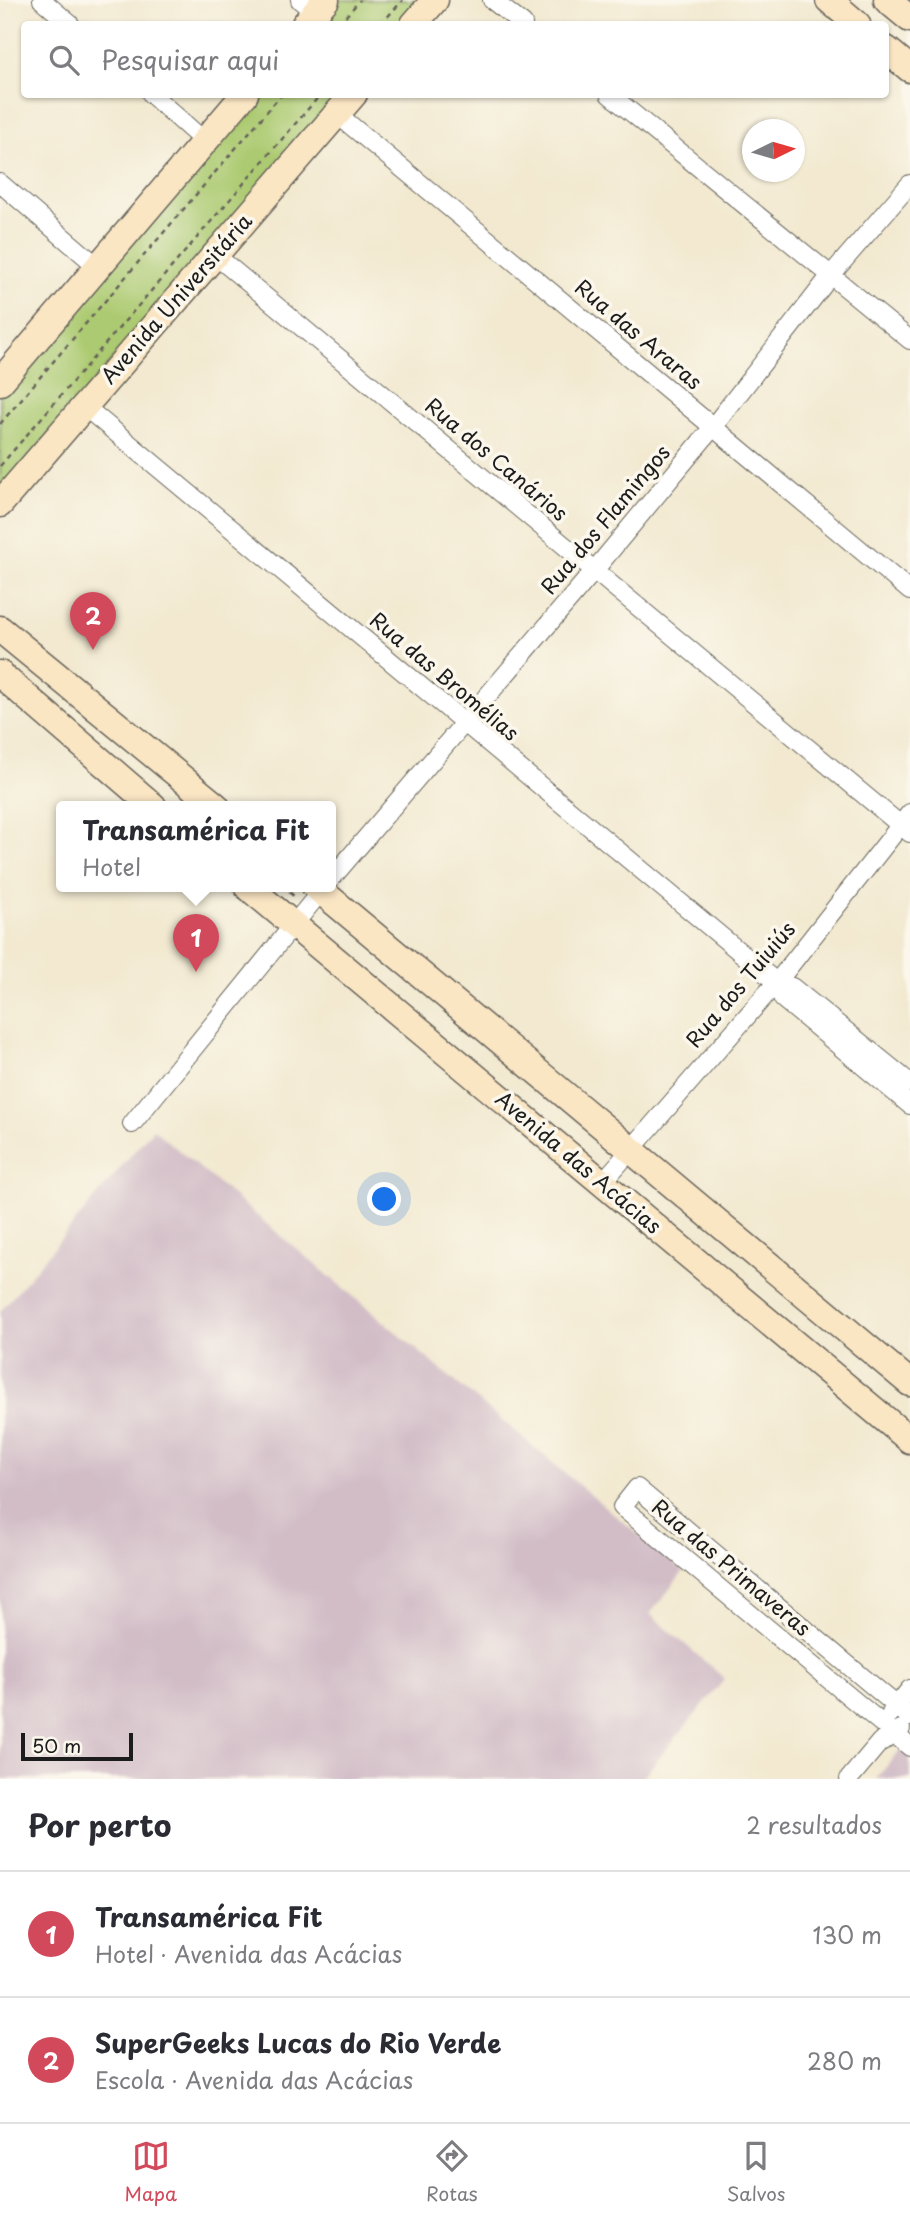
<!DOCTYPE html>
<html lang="pt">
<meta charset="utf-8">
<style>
:root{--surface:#fff;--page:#f2f2f3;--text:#2b2b33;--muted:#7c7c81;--line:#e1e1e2;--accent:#d1495b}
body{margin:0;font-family:"Playpen Sans",sans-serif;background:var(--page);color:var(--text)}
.compass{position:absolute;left:742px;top:119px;width:63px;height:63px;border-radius:50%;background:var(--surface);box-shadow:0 2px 5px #0004;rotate:85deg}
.scale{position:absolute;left:21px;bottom:18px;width:112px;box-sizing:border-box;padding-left:7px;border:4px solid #1c1c1c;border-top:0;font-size:19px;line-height:24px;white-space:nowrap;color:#1c1c1c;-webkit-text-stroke:5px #fbf7ec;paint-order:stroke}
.you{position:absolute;left:385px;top:1200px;width:24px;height:24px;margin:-18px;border:5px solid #fff;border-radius:50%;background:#1a73e8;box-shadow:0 0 0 10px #1a73e833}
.badge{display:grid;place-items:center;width:46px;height:46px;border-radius:50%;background:var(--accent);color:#fff;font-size:23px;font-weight:700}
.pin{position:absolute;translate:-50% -58px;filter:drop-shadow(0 2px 4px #0008)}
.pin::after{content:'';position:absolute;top:37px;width:24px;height:21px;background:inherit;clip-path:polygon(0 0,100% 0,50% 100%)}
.popup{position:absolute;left:56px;top:801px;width:280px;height:91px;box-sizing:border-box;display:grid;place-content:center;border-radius:7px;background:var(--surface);filter:drop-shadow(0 2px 5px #0005);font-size:23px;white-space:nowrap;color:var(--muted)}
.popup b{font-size:26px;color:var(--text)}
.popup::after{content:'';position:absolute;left:50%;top:100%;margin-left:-14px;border:14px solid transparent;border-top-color:var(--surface)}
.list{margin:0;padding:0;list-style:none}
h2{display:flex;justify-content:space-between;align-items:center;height:91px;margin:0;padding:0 28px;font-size:30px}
h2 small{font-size:23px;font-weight:400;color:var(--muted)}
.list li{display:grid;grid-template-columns:46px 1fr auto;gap:21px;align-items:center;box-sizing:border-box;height:126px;padding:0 28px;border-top:2px solid var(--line)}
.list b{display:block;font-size:26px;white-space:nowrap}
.list p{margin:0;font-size:23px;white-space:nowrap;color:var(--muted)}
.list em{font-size:23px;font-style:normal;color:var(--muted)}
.icon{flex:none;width:38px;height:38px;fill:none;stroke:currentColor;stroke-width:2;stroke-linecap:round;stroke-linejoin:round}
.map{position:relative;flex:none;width:910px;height:1779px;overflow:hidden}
.search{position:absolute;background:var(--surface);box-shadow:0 2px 5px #0004;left:21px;right:21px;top:21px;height:77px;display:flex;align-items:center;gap:18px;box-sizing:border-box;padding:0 24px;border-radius:7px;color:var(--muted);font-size:26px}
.sheet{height:343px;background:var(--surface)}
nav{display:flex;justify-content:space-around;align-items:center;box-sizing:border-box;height:98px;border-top:2px solid var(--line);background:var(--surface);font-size:19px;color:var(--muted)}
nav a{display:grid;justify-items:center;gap:4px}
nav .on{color:var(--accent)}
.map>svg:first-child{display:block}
.industrial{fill:#d2bdc7}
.green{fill:#acca71;stroke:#647346;stroke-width:2}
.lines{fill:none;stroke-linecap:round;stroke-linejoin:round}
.street-casing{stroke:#67645b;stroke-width:20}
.secondary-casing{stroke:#67645b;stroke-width:29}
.path{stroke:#67645b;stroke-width:2.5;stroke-dasharray:5 5;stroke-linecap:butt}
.street{stroke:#fff;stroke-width:18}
.secondary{stroke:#fbe6c4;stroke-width:26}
.labels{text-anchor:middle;stroke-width:7;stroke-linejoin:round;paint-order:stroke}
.street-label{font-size:21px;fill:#1c1c1c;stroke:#fbf7ec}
</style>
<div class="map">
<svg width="910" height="1779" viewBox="0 0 910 1779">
<rect width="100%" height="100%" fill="#fbf7ec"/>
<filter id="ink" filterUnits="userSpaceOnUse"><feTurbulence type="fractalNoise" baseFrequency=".0143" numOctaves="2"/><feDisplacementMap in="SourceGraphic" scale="14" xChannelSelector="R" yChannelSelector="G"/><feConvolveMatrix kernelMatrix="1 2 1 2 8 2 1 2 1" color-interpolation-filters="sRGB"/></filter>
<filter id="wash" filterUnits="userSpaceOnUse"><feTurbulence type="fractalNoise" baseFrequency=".00686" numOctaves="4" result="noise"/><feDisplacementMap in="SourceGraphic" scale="28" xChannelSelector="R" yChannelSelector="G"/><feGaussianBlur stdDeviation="1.57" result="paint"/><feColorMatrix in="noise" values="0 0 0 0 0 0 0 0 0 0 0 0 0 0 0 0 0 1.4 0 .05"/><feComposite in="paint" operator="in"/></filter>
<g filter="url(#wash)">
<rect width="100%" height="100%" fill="#f2e9d0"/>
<path class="industrial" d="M 153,1129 L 683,1572 L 650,1614 L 725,1679 L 641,1779 L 0,1779 L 0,1312 Z
M 902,1748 L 910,1755 L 910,1779 L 876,1779 Z"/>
<path class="green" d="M 340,0 L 420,0 L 399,24 L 319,24 Z
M 259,95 L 339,95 L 0,492 L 0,396 Z"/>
</g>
<g filter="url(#ink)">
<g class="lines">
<g class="street-casing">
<path id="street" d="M 42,0 L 70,24
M 300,0 L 315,13
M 492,0 L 523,24
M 151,94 L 205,142
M 609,94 L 910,340
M 337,114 L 910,591
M 0,183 L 98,267
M 215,255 L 910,833
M 84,406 L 776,982 L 792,987 L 910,1083
M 331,879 L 593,572 L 713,427 L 831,275 L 910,184
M 776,982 L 783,999 L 910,1105
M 132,1124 L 325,886
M 602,1183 L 781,977 L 910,813
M 891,1713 L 910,1689
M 910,1717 L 637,1488 L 622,1507 L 910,1747
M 849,1779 L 880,1742 L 896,1735 L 901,1729"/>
</g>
<g class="secondary-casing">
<path id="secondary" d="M 829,0 L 857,24
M 887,0 L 910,19
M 305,24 L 326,0
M 414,24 L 435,0
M 886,49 L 910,69
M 0,382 L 245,94
M 0,504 L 354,94
M 0,629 L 216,806
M 0,674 L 153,806
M 247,886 L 910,1440
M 315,886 L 910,1383"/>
</g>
<path class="path" d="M 339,24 L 360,0
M 381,24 L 403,0
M 0,424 L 282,94
M 0,466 L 321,94
M 282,886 L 296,898"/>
<use href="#street" class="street"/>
<use href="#secondary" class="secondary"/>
</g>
</g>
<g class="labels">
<g class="street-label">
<text transform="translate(177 299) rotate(-49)" y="7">Avenida Universitária</text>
<text transform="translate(638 335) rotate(40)" y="7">Rua das Araras</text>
<text transform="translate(496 460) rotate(40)" y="7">Rua dos Canários</text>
<text transform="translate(606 520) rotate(-50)" y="7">Rua dos Flamingos</text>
<text transform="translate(444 677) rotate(40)" y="7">Rua das Bromélias</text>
<text transform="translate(741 985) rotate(-50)" y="7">Rua dos Tuiuiús</text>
<text transform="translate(578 1163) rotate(40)" y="7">Avenida das Acácias</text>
<text transform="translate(731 1568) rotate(40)" y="7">Rua das Primaveras</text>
</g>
</g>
</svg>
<svg class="compass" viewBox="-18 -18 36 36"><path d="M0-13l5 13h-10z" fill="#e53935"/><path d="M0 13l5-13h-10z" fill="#7c7c81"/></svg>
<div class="scale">50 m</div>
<div class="you"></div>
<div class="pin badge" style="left:196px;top:972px">1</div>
<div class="popup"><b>Transamérica Fit</b>Hotel</div>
<div class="pin badge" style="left:93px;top:650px">2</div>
<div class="search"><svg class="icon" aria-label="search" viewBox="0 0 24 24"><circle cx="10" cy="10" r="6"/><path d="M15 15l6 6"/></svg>Pesquisar aqui</div>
</div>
<section class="sheet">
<h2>Por perto<small>2 resultados</small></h2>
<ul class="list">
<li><span class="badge">1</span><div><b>Transamérica Fit</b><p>Hotel · Avenida das Acácias</p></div><em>130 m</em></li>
<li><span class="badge">2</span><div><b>SuperGeeks Lucas do Rio Verde</b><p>Escola · Avenida das Acácias</p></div><em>280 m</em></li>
</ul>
</section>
<nav>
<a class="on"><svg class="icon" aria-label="map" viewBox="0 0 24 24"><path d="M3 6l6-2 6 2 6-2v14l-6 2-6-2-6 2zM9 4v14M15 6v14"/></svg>Mapa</a>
<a><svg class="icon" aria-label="directions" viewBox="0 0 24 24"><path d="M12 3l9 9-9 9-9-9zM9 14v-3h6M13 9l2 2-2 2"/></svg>Rotas</a>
<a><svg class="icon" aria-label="saved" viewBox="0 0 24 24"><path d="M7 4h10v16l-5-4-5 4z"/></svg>Salvos</a>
</nav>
